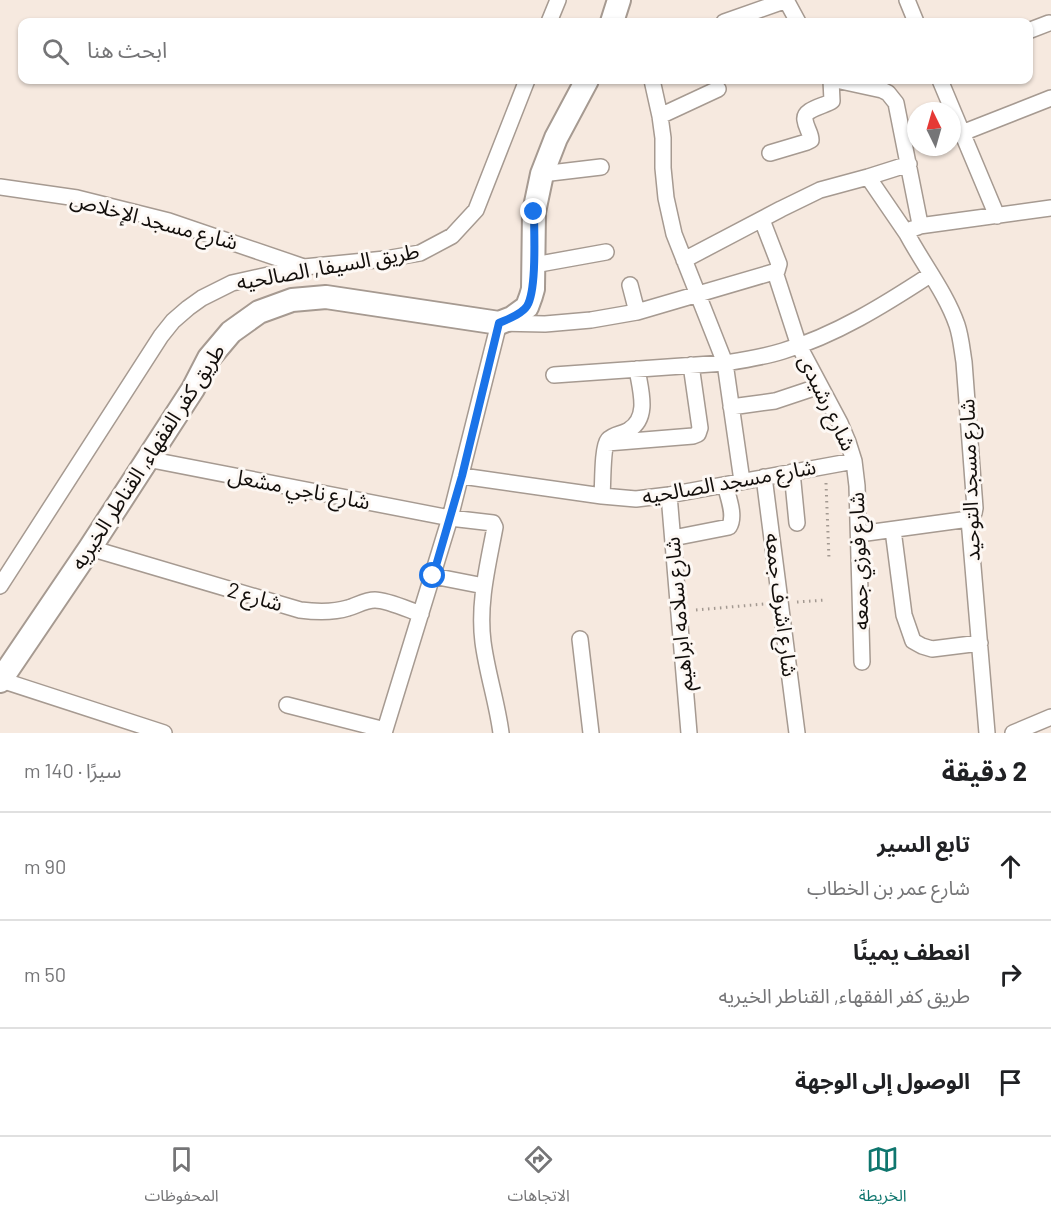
<!DOCTYPE html>
<html lang="ar">
<meta charset="utf-8">
<style>
:root{--surface:#fff;--page:#f6f6f6;--text:#202124;--muted:#757577;--line:#e0e0e0;--accent:#0f766e}
body{margin:0;font-family:Barlow,"Noto Sans Arabic",sans-serif;background:var(--page);color:var(--text);direction:rtl}
.compass{position:absolute;left:907px;top:102px;width:54px;height:54px;border-radius:50%;background:var(--surface);box-shadow:0 2px 4px #0004;rotate:355deg}
.stop{position:absolute;width:18px;height:18px;margin:-14px;border:4px solid #1a73e8;border-radius:50%;background:#fff}
.stop.end{background:#1a73e8;border-color:#fff;box-shadow:0 2px 6px #0008}
.list{margin:0;padding:0;list-style:none}
h2{display:flex;justify-content:space-between;align-items:center;height:78px;margin:0;padding:0 24px;font-size:26px}
h2 small{font-size:20px;font-weight:400;color:var(--muted)}
.list li{display:grid;grid-template-columns:39px 1fr auto;gap:18px;align-items:center;box-sizing:border-box;height:108px;padding:0 24px;border-top:2px solid var(--line)}
.list b{display:block;font-size:22px;white-space:nowrap}
.list p{margin:0;font-size:20px;white-space:nowrap;color:var(--muted)}
.list em{font-size:20px;font-style:normal;color:var(--muted)}
.icon{flex:none;width:33px;height:33px;fill:none;stroke:currentColor;stroke-width:2;stroke-linecap:round;stroke-linejoin:round}
.map{position:relative;flex:none;width:1051px;height:733px;overflow:hidden;direction:ltr}
.search{position:absolute;background:var(--surface);box-shadow:0 2px 4px #0004;left:18px;right:18px;top:18px;height:66px;display:flex;align-items:center;gap:15px;box-sizing:border-box;padding:0 21px;border-radius:12px;color:var(--muted);font-size:22px}
.sheet{height:402px;background:var(--surface)}
nav{display:flex;justify-content:space-around;align-items:center;box-sizing:border-box;height:84px;border-top:2px solid var(--line);background:var(--surface);font-size:16px;color:var(--muted)}
nav a{display:grid;justify-items:center;gap:3px}
nav .on{color:var(--accent)}
.map>svg:first-child{display:block}
.lines{fill:none;stroke-linecap:round;stroke-linejoin:round}
.street-casing{stroke:#a69a91;stroke-width:18}
.secondary-casing{stroke:#a69a91;stroke-width:26}
.path{stroke:#a39991;stroke-width:3;stroke-dasharray:1.5 4.5;stroke-linecap:butt}
.street{stroke:#fff;stroke-width:15}
.secondary{stroke:#fff;stroke-width:22}
.route{stroke:#1a73e8;stroke-width:8}
.labels{text-anchor:middle;stroke-width:6;stroke-linejoin:round;paint-order:stroke}
.street-label{font-size:21px;fill:#120e0b;stroke:#fdf8f4}
</style>
<div class="map">
<svg width="1051" height="733" viewBox="0 0 1051 733">
<rect width="100%" height="100%" fill="#f6e9df"/>
<g class="lines">
<g class="street-casing">
<path id="street" d="M 786,0 L 798,22
M 907,0 L 916,22
M 549,22 L 558,0
M 724,22 L 787,0
M 1028,31 L 1049,23
M 652,80 L 660,116 L 663,138 L 663,168 L 666,198 L 674,234 L 725,363 L 742,481
M 836,80 L 882,90 L 888,93 L 896,103 L 920,224 L 918,227 L 909,230 L 907,234 C 923,264 946,293 957,325 C 961,337 962,350 964,362 L 975,508 L 974,513 L 969,519 L 987,733
M 940,80 L 997,216
M 660,116 L 718,89
M 962,133 L 1051,98
M 770,153 L 807,142 L 811,140 C 811,133 806,128 805,120 C 803,109 825,106 832,101 L 831,80
M 542,174 L 601,167
M 868,177 L 907,234
M 0,187 L 77,198 L 169,221 L 304,267
M 919,226 L 1051,208
M 684,260 L 781,209 L 820,190 L 868,177 L 909,164
M 534,265 L 606,252
M 775,272 L 799,346 L 840,423 L 848,442 L 854,461 L 857,486 L 862,662
M 630,285 L 637,312
M 554,375 L 725,363 C 744,360 764,357 783,351 C 836,335 884,305 930,275
M 731,407 L 775,401 L 820,386
M 607,443 L 693,436 L 698,434 L 700,428 L 691,365
M 147,459 L 450,518 L 493,523 L 495,527 C 488,565 478,603 483,642 C 487,673 497,702 501,733
M 792,472 L 797,523
M 462,476 L 602,496 L 636,499 L 669,495 L 854,461
M 764,477 L 797,733
M 669,495 L 689,733
M 602,496 C 603,486 602,447 608,440 C 613,434 623,434 629,430 C 650,417 640,389 637,369
M 893,530 L 904,615 L 913,641 L 922,646 L 932,649 L 980,643
M 859,534 L 969,519
M 673,538 L 729,527 C 736,516 728,497 725,485
M 90,548 L 300,610 C 316,612 332,613 348,608 C 356,606 365,600 375,600 C 387,600 409,610 421,614
M 433,576 L 484,586
M 0,586 L 161,336 L 173,321 L 188,308 L 202,298 L 232,283 L 304,267 L 385,259 L 420,253 L 452,236 L 476,210 L 527,80
M 580,639 L 591,733
M 1,680 L 164,733
M 287,705 L 385,730
M 384,733 L 450,518 L 499,323 L 545,324 L 591,320 L 637,312 L 777,271 L 779,264 L 762,220
M 1013,733 L 1051,717"/>
</g>
<g class="secondary-casing">
<path id="secondary" d="M 612,22 L 619,0
M 0,681 L 90,548 L 193,389 L 209,358 L 231,332 L 259,312 L 292,300 L 326,297 L 499,323 L 512,318 L 527,307 L 531,296 L 533,289 L 534,212 L 542,174 L 556,138 L 587,80"/>
</g>
<path class="path" d="M 826,483 L 829,559
M 797,602 L 826,600
M 696,610 L 764,604"/>
<use href="#street" class="street"/>
<use href="#secondary" class="secondary"/>
</g>
<g class="lines">
<path class="route" d="M 433,576 L 462,476 L 499,323 C 508,319 522,314 527,306 C 537,290 534,232 534,212"/>
</g>
<g class="labels">
<g class="street-label">
<text transform="translate(154 221) rotate(15)" y="7">شارع مسجد الإخلاص</text>
<text transform="translate(328 267) rotate(-10)" y="7">طريق السيفا, الصالحيه</text>
<text transform="translate(827 403) rotate(64)" y="7">شارع رشيدى</text>
<text transform="translate(148 457) rotate(-57)" y="7">طريق كفر الفقهاء, القناطر الخيريه</text>
<text transform="translate(970 480) rotate(-92)" y="7">شارع مسجد التوحيد</text>
<text transform="translate(729 482) rotate(-10)" y="7">شارع مسجد الصالحيه</text>
<text transform="translate(299 489) rotate(11)" y="7">شارع ناجي مشعل</text>
<text transform="translate(859 561) rotate(-92)" y="7">شارع فوزي جمعه</text>
<text transform="translate(255 597) rotate(16)" y="7">شارع 2</text>
<text transform="translate(781 605) rotate(83)" y="7">شارع اشرف جمعه</text>
<text transform="translate(679 614) rotate(-95)" y="7">شارع سلامه ابراهيم</text>
</g>
</g>
</svg>
<svg class="compass" viewBox="-18 -18 36 36"><path d="M0-13l5 13h-10z" fill="#e53935"/><path d="M0 13l5-13h-10z" fill="#757577"/></svg>
<div class="stop" style="left:433px;top:576px"></div>
<div class="stop end" style="left:534px;top:212px"></div>
<div class="search"><svg class="icon" aria-label="search" viewBox="0 0 24 24"><circle cx="10" cy="10" r="6"/><path d="M15 15l6 6"/></svg>ابحث هنا</div>
</div>
<section class="sheet">
<h2>2 دقيقة<small>سيرًا · 140 m</small></h2>
<ul class="list">
<li><svg class="icon" aria-label="ahead" viewBox="0 0 24 24"><path d="M12 20V5M6 11l6-6 6 6"/></svg><div><b>تابع السير</b><p>شارع عمر بن الخطاب</p></div><em>90 m</em></li>
<li><svg class="icon" aria-label="right" viewBox="0 0 24 24"><path d="M7 20v-9h11M14 6l5 5-5 5"/></svg><div><b>انعطف يمينًا</b><p>طريق كفر الفقهاء, القناطر الخيريه</p></div><em>50 m</em></li>
<li><svg class="icon" aria-label="arrive" viewBox="0 0 24 24"><path d="M6 21V4h12l-3 4 3 4H6"/></svg><div><b>الوصول إلى الوجهة</b></div></li>
</ul>
</section>
<nav>
<a class="on"><svg class="icon" aria-label="map" viewBox="0 0 24 24"><path d="M3 6l6-2 6 2 6-2v14l-6 2-6-2-6 2zM9 4v14M15 6v14"/></svg>الخريطة</a>
<a><svg class="icon" aria-label="directions" viewBox="0 0 24 24"><path d="M12 3l9 9-9 9-9-9zM9 14v-3h6M13 9l2 2-2 2"/></svg>الاتجاهات</a>
<a><svg class="icon" aria-label="saved" viewBox="0 0 24 24"><path d="M7 4h10v16l-5-4-5 4z"/></svg>المحفوظات</a>
</nav>
